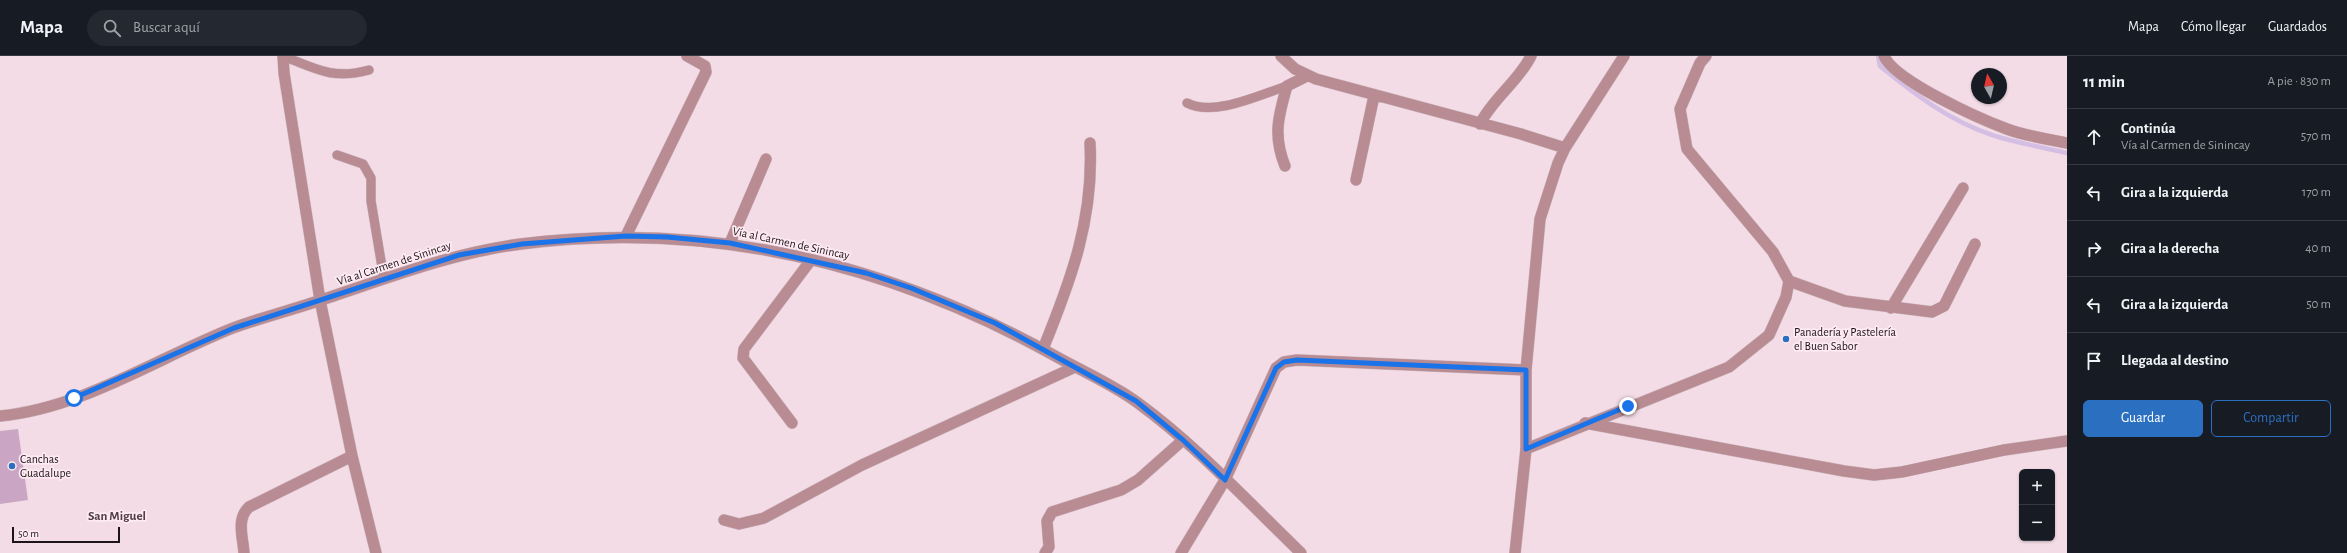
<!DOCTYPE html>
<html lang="es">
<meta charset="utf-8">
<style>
:root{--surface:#171b24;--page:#242831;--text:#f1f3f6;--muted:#9ea1a6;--line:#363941;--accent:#2b6fc0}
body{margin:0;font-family:"Alegreya Sans",sans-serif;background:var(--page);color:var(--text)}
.controls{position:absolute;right:12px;bottom:12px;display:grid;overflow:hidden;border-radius:6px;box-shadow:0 1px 3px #0004}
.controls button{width:36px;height:36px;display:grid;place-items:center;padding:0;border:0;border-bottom:1px solid var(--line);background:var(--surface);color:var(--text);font:20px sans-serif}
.compass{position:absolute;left:1971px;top:12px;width:36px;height:36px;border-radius:50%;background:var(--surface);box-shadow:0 1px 3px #0004;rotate:352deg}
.scale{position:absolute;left:12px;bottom:10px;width:108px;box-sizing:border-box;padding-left:4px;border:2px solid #1c1417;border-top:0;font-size:11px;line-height:14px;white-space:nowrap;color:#1c1417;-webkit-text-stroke:3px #feeaf2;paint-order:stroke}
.stop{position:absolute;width:12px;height:12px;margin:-9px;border:3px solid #1a73e8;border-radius:50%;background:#fff}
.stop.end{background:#1a73e8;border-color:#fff;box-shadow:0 1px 4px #0008}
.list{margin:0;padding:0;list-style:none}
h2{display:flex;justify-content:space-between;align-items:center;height:52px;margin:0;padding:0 16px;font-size:17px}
h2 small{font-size:13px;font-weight:400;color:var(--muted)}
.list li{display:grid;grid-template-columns:26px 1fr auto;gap:12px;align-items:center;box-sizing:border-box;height:56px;padding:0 16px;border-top:1px solid var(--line)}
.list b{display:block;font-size:15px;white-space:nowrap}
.list p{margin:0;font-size:13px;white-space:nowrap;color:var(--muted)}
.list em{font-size:13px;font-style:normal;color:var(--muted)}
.actions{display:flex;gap:8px;padding:12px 16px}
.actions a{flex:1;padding:9px 0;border:1px solid var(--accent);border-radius:6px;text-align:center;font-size:14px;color:var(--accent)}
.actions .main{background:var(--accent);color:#fff}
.icon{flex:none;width:22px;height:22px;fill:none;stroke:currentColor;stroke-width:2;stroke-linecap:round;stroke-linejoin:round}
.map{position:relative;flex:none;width:2067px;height:497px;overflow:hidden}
header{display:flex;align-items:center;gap:24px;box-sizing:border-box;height:56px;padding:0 20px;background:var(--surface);border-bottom:1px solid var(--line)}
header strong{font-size:19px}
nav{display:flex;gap:22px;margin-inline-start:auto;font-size:14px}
.search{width:280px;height:36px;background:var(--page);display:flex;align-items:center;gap:10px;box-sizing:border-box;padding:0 14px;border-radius:22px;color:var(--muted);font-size:15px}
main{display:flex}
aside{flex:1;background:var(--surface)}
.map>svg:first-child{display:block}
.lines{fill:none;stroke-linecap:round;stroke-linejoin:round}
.stream{stroke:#d5bee4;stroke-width:4.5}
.building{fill:#caa6c4}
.service-casing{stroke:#cdb8c1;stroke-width:10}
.minor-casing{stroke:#cdb8c1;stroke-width:12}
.tertiary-casing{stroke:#cdb8c1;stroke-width:12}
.service{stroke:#b88c92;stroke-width:9}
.minor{stroke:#b88c92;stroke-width:11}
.tertiary{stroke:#b88c92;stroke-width:11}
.route{stroke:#1a73e8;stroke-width:5}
.poi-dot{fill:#2b6fc0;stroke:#feeaf2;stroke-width:1.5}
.labels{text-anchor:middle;stroke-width:3.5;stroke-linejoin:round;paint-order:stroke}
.street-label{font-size:12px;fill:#1c1417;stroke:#feeaf2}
.poi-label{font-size:12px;fill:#1c1417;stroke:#feeaf2;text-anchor:start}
.neighbourhood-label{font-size:13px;font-weight:bold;fill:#513e46;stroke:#feeaf2}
</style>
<header>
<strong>Mapa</strong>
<div class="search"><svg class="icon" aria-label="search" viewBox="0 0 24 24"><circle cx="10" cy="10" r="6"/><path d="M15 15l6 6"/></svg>Buscar aquí</div>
<nav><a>Mapa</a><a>Cómo llegar</a><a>Guardados</a></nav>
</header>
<main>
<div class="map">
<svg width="2067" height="497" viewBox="0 0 2067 497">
<rect width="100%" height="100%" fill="#f4dce6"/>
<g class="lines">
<path class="stream" d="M 1878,0 L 1880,10 C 1914,38 1950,65 1992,79 C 2016,87 2042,91 2067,97"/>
</g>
<path class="building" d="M 18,373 L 28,444 L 0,448 L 0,375 Z"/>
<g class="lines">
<g class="service-casing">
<path id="service" d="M 283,0 C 316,13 333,24 369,14
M 1187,47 C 1214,61 1259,39 1287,30
M 337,99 L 363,108 L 371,122 L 371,145 L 384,223"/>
</g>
<g class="minor-casing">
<path id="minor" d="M 1281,0 L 1295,13 L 1316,23 L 1521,78 L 1565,92
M 1884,0 C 1895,25 1980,63 2007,73 C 2026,80 2047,83 2067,87
M 1480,68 C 1493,42 1518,26 1531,0
M 1285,110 C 1273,80 1278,61 1287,30 L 1307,20
M 1356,124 L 1374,40
M 626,180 L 706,16 L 705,10 L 687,0
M 730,187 L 766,103
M 1789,225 L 1845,245 L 1932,256 L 1944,250 L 1975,188
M 1891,252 L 1963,132
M 1043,293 C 1071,224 1094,163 1090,87
M 792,367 L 743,302 L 744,293 L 811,204
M 1585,367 L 1844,415 L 1874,419 L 1902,416 L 2004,394 L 2067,385
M 1526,393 L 1526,314 L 1540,163 L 1558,107 L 1565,92 L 1624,0
M 352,400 L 376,497
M 724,464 L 739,468 L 764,462 L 862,409 L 1075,311
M 244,497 C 243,481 236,463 249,451 L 352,400 L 320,244 L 284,17 L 283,0
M 1045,497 L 1049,491 L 1047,465 L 1052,456 L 1121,434 L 1138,424 L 1183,384
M 1181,497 L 1225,424 L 1276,312 L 1284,306 L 1297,304 L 1526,314"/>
</g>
<g class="tertiary-casing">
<path id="tertiary" d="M 0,360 C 83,352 157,302 233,272 C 260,262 288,255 315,246 C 383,224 450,197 521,188 C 712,164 891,208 1057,301 C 1084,316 1114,329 1138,347 C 1197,390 1248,446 1301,497
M 1515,497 L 1526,393 L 1729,311 L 1769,279 L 1786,241 L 1789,225 L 1773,196 L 1687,93 L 1680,53 L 1700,7 L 1706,0"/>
</g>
<use href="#service" class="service"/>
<use href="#minor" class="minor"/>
<use href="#tertiary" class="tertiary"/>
</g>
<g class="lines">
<path class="route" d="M 74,342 L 234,272 L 459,199 L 522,188 L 626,180 L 667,181 L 730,187 L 866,217 L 911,232 L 995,267 L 1136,345 L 1183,384 L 1225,424 L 1276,312 L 1284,306 L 1297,304 L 1526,314 L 1526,393 L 1628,350"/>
</g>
<g class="poi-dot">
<circle cx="1786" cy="283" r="4"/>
<circle cx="12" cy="410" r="4"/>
</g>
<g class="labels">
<g class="street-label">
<text transform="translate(791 187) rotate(12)" y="4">Vía al Carmen de Sinincay</text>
<text transform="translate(394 207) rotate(-18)" y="4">Vía al Carmen de Sinincay</text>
</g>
<g class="poi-label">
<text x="1794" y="280">Panadería y Pastelería<tspan x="1794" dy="14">el Buen Sabor</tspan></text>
<text x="20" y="407">Canchas<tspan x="20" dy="14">Guadalupe</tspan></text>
</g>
<g class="neighbourhood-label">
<text x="117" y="464">San Miguel</text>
</g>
</g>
</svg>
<div class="controls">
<button>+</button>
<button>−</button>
</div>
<svg class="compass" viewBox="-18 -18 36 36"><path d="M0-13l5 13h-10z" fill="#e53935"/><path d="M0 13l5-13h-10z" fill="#9ea1a6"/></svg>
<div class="scale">50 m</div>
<div class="stop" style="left:74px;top:342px"></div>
<div class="stop end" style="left:1628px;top:350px"></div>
</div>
<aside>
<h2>11 min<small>A pie · 830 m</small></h2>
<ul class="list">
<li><svg class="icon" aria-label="ahead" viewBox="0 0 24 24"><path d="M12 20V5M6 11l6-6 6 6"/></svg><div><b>Continúa</b><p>Vía al Carmen de Sinincay</p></div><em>570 m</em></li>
<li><svg class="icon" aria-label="left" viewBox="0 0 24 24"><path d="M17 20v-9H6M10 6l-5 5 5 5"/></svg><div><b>Gira a la izquierda</b></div><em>170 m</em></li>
<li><svg class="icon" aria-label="right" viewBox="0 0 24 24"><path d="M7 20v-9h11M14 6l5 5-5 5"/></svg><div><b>Gira a la derecha</b></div><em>40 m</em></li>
<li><svg class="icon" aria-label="left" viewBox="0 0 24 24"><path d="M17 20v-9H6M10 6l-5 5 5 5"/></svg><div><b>Gira a la izquierda</b></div><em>50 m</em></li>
<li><svg class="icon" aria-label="arrive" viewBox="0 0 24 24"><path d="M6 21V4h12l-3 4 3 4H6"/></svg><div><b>Llegada al destino</b></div></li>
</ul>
<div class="actions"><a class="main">Guardar</a><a>Compartir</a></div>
</aside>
</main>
